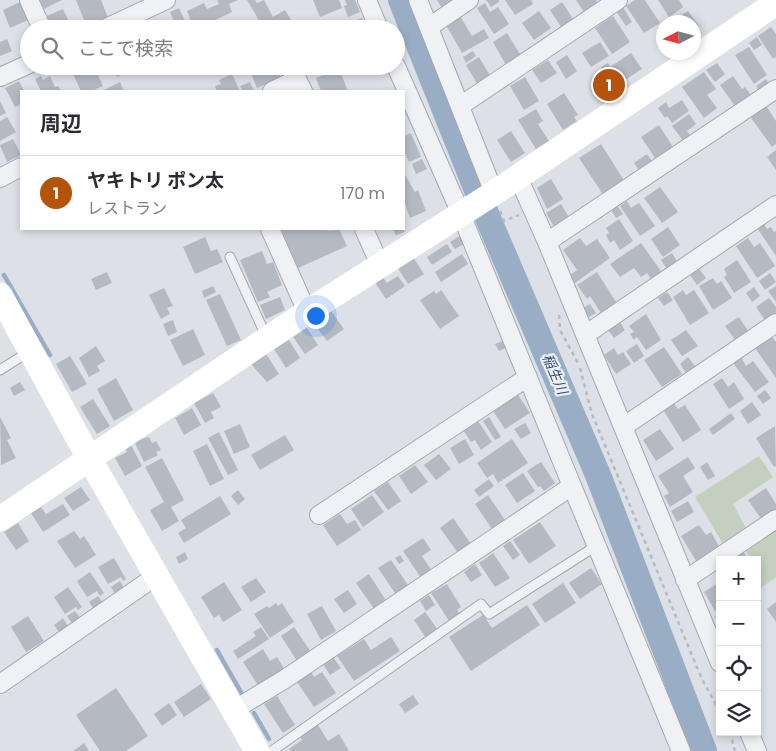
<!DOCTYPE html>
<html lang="ja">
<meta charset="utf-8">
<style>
:root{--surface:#fff;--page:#f7f7f7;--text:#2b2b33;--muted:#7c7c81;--line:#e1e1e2;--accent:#b45309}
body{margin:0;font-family:Poppins,"Noto Sans JP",sans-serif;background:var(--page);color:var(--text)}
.controls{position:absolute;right:15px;bottom:15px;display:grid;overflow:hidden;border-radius:0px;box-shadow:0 2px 8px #0003}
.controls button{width:45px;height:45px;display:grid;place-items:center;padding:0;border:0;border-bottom:1px solid var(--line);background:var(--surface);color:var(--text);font:25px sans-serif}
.compass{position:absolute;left:656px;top:15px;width:45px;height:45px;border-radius:50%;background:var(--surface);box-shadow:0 2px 8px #0003;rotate:264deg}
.you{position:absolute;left:315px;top:315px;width:18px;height:18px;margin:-12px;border:4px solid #fff;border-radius:50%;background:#1a73e8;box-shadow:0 0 0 8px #1a73e833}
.badge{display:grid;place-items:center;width:32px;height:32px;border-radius:50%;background:var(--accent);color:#fff;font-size:16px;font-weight:700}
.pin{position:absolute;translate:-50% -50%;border:2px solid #fff;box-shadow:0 1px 5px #0006}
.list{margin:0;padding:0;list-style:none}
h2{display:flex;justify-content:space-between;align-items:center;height:65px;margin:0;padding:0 20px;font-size:21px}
h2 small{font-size:16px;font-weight:400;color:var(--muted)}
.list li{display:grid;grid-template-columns:32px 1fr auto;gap:15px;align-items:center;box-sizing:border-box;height:75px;padding:0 20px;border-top:1px solid var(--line)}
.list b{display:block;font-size:19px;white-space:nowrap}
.list p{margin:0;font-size:16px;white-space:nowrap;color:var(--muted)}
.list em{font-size:16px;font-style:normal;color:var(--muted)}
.icon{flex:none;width:28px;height:28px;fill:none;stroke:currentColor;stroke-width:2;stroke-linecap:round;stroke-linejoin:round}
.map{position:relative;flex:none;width:776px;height:751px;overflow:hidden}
.search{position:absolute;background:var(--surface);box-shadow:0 2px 8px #0003;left:20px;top:20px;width:385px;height:55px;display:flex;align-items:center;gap:12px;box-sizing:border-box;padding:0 18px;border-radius:28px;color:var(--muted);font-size:19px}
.panel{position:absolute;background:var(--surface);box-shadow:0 2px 8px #0003;left:20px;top:90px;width:385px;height:140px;border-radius:0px}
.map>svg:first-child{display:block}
.green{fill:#c3cfbf}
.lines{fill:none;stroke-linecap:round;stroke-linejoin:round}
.stream{stroke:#99aec4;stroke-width:4.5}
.river{stroke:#99aec4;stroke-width:26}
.building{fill:#b5bac2}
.lane-casing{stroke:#a3a7b0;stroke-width:11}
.street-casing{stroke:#a3a7b0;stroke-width:20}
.path{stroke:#b7bbc1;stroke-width:2.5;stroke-dasharray:4 4;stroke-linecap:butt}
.lane{stroke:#eff1f5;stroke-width:9}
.street{stroke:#eff1f5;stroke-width:18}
.secondary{stroke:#fff;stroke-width:25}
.labels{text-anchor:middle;stroke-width:4.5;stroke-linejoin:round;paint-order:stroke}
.water-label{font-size:14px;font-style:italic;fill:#344d6d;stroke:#eceff4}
</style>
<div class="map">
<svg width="776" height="751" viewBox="0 0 776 751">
<rect width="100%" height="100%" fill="#dde0e6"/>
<path class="green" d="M 759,456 L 773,477 L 733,504 L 747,530 L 725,547 L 695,497 Z
M 776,526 L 776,577 L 757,591 L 757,560 L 752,560 L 745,549 Z"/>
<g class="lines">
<path class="stream" d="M 4,275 L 50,355
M 217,650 L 242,694
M 254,713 L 269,739"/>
<path class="river" d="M 401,0 L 490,223 L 598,475 L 704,751"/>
</g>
<path class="building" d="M 40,0 L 62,0 L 44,9 Z
M 76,0 L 101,0 L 110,23 L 96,29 L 92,22 L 86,25 Z
M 217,0 L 238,0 L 229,4 L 232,12 L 213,21 L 216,29 L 194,29 L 187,11 L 204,3 L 207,9 L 219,4 Z
M 247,0 L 255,0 L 257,3 L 264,0 L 273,17 L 285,10 L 291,20 L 276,29 L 264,29 Z
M 313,0 L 339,0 L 342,8 L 320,17 Z
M 345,0 L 355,0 L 360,12 L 348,17 L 344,6 L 347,5 Z
M 437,0 L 458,0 L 442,8 Z
M 486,0 L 499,0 L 499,2 L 491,7 Z
M 505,0 L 531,0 L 533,4 L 515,15 Z
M 576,0 L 596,0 L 600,7 L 586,15 Z
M 635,0 L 645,0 L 660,23 L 644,33 L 626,6 Z
M 658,0 L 679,0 L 683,7 L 669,17 Z
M 20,2 L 28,20 L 10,28 L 3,10 Z
M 562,2 L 575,22 L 563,30 L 550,10 Z
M 485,3 L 490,12 L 498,7 L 509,24 L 494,34 L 477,8 Z
M 623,7 L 632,22 L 626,26 L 616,11 Z
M 179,8 L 189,29 L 177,29 L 170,12 Z
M 63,9 L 71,26 L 64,29 L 52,29 L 47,16 Z
M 539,11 L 551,28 L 534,40 L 522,23 Z
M 688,11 L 699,26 L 694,30 L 694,22 L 670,22 Z
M 460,16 L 472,36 L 484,29 L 489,38 L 462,53 L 446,25 Z
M 613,16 L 630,42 L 612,54 L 595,28 Z
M 362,18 L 367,29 L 349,29 L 347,24 Z
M 154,21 L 158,29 L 138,29 Z
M 771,27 L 776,34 L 776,57 L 773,59 L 758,36 Z
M 507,33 L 521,56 L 506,65 L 493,42 Z
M 757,37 L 762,45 L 754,50 L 749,43 Z
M 7,39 L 12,51 L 0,56 L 0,42 Z
M 600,42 L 609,56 L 591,67 L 582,53 Z
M 749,47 L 767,75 L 754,84 L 735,55 Z
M 473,51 L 476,56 L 466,63 L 463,57 Z
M 631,53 L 642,69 L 614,87 L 601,67 L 608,63 L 610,67 Z
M 567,55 L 577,71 L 566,79 L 556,62 Z
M 479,57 L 492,79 L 479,87 L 466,65 Z
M 548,60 L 557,73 L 541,83 L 532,70 Z
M 717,63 L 725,74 L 715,82 L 706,70 Z
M 69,66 L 94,66 L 103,86 L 91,91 L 81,91 Z
M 112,66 L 132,66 L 134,69 L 117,77 Z
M 248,66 L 276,66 L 281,78 L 257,88 Z
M 339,69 L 348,91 L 321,91 L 316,78 Z
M 704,72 L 716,89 L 707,95 L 717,108 L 704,118 L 682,87 Z
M 232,74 L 240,91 L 217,91 L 215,86 L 221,84 L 219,80 Z
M 41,76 L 43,80 L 50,76 L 55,87 L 58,86 L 61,91 L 41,91 L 35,79 Z
M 733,76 L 742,89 L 745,87 L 753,98 L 737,109 L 720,85 Z
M 525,77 L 539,101 L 524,110 L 510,86 Z
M 766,79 L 770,85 L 760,92 L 756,86 Z
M 19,81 L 24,91 L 21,91 L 21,104 L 15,107 L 5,88 Z
M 120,82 L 124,91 L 102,91 Z
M 250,82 L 254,91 L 243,91 L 240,86 Z
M 564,93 L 578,115 L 574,117 L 577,121 L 563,130 L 547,104 Z
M 682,100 L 689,111 L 672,123 L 667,116 L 665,118 L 658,108 L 666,102 L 669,108 Z
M 0,101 L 6,113 L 0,116 Z
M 765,104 L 776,121 L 776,144 L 772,147 L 749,115 Z
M 536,109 L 543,121 L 538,124 L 549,141 L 536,149 L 518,120 Z
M 689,114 L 696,124 L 687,131 L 691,137 L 684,142 L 672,126 Z
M 7,117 L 16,132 L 0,141 L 0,121 Z
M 659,125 L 673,147 L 655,158 L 641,137 Z
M 511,131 L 525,153 L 511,162 L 497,140 Z
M 411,133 L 421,157 L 409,162 L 404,151 L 404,136 Z
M 13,139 L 21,155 L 7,162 L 0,145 Z
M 601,144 L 625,182 L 604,196 L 579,158 Z
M 776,150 L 776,170 L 767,157 Z
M 647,154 L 654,164 L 641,173 L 634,163 Z
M 422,159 L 427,169 L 416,174 L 412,164 Z
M 404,173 L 415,192 L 418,190 L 426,211 L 410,218 L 404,201 Z
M 551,179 L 563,199 L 547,209 L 537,188 Z
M 660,187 L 678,212 L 662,223 L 644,198 Z
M 627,201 L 631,208 L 639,203 L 655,226 L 640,236 L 620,206 Z
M 561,204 L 570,219 L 555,228 L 546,213 Z
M 616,204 L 623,214 L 616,218 L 610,208 Z
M 619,219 L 633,241 L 620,250 L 614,240 L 610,243 L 606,235 L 609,233 L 606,228 Z
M 764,224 L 767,229 L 771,227 L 774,232 L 776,231 L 776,256 L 757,228 Z
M 668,227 L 680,245 L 663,257 L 651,239 Z
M 281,229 L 327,229 L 327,231 L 339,229 L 347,246 L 298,268 Z
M 393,229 L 404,229 L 405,232 L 396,235 Z
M 461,235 L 466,243 L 455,249 L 450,242 Z
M 205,237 L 211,251 L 217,249 L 223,262 L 195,274 L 183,247 Z
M 580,238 L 586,246 L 597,239 L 610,258 L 575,283 L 570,275 L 577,270 L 563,250 Z
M 748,238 L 754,247 L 760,243 L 775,266 L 757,278 L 736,246 Z
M 641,243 L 663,274 L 653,282 L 647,273 L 641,277 L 634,268 L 620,277 L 610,264 Z
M 447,244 L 452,252 L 432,265 L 427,257 Z
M 262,251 L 267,264 L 273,262 L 282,285 L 267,292 L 270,297 L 258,302 L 240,260 Z
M 672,253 L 677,261 L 666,268 L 661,260 Z
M 462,254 L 468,264 L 441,282 L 435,272 Z
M 413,257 L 424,274 L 408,284 L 397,267 Z
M 737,260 L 751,282 L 734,293 L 724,277 L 727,275 L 724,269 Z
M 699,269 L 706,278 L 697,285 L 690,275 Z
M 107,272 L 112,283 L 96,290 L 91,279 Z
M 597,272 L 616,302 L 601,313 L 590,296 L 587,299 L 577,285 Z
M 770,273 L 776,282 L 765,290 L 759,281 Z
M 382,276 L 387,283 L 398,276 L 405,286 L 386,299 L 374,281 Z
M 713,278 L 717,284 L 721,281 L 732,298 L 713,310 L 699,286 Z
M 213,286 L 216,292 L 204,298 L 202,291 Z
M 776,286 L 776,302 L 768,291 Z
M 754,287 L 760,296 L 752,302 L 746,293 Z
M 164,288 L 173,306 L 167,308 L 170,314 L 161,319 L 149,295 Z
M 441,290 L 459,316 L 440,329 L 420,300 L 434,291 L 436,294 Z
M 683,290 L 686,295 L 694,290 L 709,313 L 690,325 L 673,297 Z
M 667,292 L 673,300 L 664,306 L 658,298 Z
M 220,294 L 241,340 L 227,346 L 206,300 Z
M 280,297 L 285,310 L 266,319 L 260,305 Z
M 769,298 L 776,307 L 776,315 L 766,322 L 756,307 Z
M 590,304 L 596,313 L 589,317 L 583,308 Z
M 331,311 L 344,329 L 327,341 L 314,324 Z
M 646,314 L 661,340 L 646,350 L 637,337 L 634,340 L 630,334 L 634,332 L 629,326 Z
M 739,317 L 749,332 L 736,341 L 725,326 Z
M 173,320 L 177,332 L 168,336 L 163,324 Z
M 620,322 L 625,330 L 614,338 L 608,330 Z
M 307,328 L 318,345 L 305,354 L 293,337 Z
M 193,329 L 205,355 L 183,366 L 170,340 Z
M 686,330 L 698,346 L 682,356 L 671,340 Z
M 772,337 L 776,342 L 776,378 L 755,348 Z
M 289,340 L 300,358 L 286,368 L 274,349 Z
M 505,340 L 508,347 L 499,351 L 495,344 Z
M 637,344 L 644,356 L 634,363 L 626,351 Z
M 96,346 L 105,361 L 97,366 L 100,371 L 89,377 L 79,358 Z
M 664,347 L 682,374 L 662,387 L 644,360 Z
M 614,348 L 618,355 L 623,352 L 631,364 L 616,374 L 604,355 Z
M 266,354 L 279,374 L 267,382 L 251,364 Z
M 70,356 L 87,384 L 72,392 L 56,364 Z
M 688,357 L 695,366 L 686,373 L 680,364 Z
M 741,357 L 746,366 L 753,361 L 769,382 L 755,392 L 733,363 Z
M 116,378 L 133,410 L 114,421 L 97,389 Z
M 722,378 L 728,387 L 734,382 L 744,399 L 729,409 L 713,384 Z
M 20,382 L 25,390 L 14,396 L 10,388 Z
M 765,390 L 771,398 L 763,404 L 757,396 Z
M 213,393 L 221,407 L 211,412 L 214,418 L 205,423 L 194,403 Z
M 518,395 L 530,413 L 505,429 L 493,411 Z
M 93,399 L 110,426 L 97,434 L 80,407 Z
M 672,401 L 678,409 L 685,405 L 701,430 L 683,442 L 662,408 Z
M 752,402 L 761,415 L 748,424 L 740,411 Z
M 192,408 L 201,425 L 184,435 L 175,418 Z
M 731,413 L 735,419 L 713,435 L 709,429 Z
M 0,417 L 11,438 L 7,440 L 16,458 L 1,465 Z
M 489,417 L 501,437 L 495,440 L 483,421 Z
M 478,421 L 492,442 L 481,450 L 475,440 L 471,442 L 463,430 Z
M 525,423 L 531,433 L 521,439 L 514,429 Z
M 240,424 L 250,447 L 234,454 L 224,431 Z
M 775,426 L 776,466 L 774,467 L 756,438 Z
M 660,429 L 674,449 L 656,461 L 643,440 Z
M 219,432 L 238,470 L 228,475 L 208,438 Z
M 285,435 L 294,450 L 260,470 L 251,455 Z
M 149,437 L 152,443 L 156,441 L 161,450 L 156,452 L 158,455 L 144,462 L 134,441 Z
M 465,439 L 474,455 L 459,464 L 450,448 Z
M 512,439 L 528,463 L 498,483 L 493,474 L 487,478 L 477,463 Z
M 130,443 L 142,466 L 125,476 L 115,458 L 127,452 L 124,447 Z
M 207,444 L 224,479 L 210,486 L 193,451 Z
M 439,454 L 451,469 L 436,480 L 424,465 Z
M 688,457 L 695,468 L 683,476 L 693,492 L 670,507 L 664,496 L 669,493 L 658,476 Z
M 162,458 L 184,500 L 171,507 L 179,521 L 162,531 L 150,510 L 164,502 L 145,467 Z
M 541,462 L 555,483 L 544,491 L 540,486 L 538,487 L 527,471 Z
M 707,462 L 715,476 L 708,480 L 700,467 Z
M 415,465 L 428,482 L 411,494 L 399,476 Z
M 523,473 L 535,491 L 517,503 L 505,485 Z
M 489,479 L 494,486 L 479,497 L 474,490 Z
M 388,482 L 401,501 L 388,510 L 374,491 Z
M 81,487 L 90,500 L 73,511 L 64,498 Z
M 766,488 L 776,504 L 776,510 L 762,520 L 748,500 Z
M 238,490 L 245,499 L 238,505 L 231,496 Z
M 372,495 L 384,512 L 363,527 L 351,509 Z
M 488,495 L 507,523 L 494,532 L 475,504 Z
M 220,496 L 231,514 L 184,543 L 178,533 L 186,528 L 181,520 Z
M 688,501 L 694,512 L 677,522 L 671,511 Z
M 63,504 L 70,515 L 43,532 L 31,513 L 41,507 L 46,514 Z
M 340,514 L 347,524 L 355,520 L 361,530 L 337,546 L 323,525 Z
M 453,518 L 471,544 L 458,553 L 440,528 Z
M 540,522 L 556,546 L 529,564 L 513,540 Z
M 18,523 L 29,541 L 16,550 L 4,532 Z
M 699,525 L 706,535 L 711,532 L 721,550 L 698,564 L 681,536 Z
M 74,531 L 80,539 L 84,536 L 96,555 L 75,568 L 57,541 Z
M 423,538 L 431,550 L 422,556 L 432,571 L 421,578 L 403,551 Z
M 510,541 L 520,555 L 513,560 L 503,546 Z
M 742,550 L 749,560 L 728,560 Z
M 185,552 L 188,559 L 179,564 L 176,557 Z
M 493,553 L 510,578 L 495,587 L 479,563 Z
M 400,555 L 404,561 L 399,564 L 395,558 Z
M 114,558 L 126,579 L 123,581 L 121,577 L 108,584 L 98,567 Z
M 391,560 L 410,588 L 397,596 L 378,568 Z
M 475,564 L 482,575 L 471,582 L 464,572 Z
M 591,568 L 602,584 L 580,599 L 569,583 Z
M 90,572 L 104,593 L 100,596 L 97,591 L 87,597 L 77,581 Z
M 369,574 L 387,602 L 375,610 L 356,583 Z
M 256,578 L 266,592 L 251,602 L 241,587 Z
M 120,581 L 125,590 L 116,595 L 111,587 Z
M 224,582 L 242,610 L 223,622 L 219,615 L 214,618 L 201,597 Z
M 720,582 L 720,616 L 718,616 L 704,592 Z
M 563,583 L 576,603 L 545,623 L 532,604 Z
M 447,584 L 461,607 L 457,610 L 460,614 L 449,621 L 431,593 Z
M 68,587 L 82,607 L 78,610 L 76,607 L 65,614 L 54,597 Z
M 348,590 L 357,604 L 344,613 L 334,599 Z
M 429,595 L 435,605 L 426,611 L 420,601 Z
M 98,596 L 104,604 L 95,611 L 89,602 Z
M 776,602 L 776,622 L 767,609 Z
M 276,603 L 278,606 L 282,603 L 294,622 L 270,638 L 254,614 L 267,606 L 269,608 Z
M 527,605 L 540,625 L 471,671 L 449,637 L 483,615 L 492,628 Z
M 322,606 L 336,631 L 321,640 L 307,614 Z
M 75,611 L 81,619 L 73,625 L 67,616 Z
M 425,612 L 438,630 L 426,638 L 414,620 Z
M 28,616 L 44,641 L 26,652 L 11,627 Z
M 63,618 L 68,626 L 59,632 L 54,625 Z
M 261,627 L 269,639 L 238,659 L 233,651 L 256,636 L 253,632 Z
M 294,627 L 311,652 L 297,661 L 281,636 Z
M 391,637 L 400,651 L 354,681 L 337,656 L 364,639 L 371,650 Z
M 263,649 L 270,661 L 277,657 L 285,670 L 259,687 L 243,662 Z
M 333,657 L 341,668 L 330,675 L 323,664 Z
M 311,672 L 314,677 L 322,672 L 336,693 L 314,707 L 297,682 Z
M 201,684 L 211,699 L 184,717 L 174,702 Z
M 116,688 L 148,736 L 126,751 L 100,751 L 76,715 Z
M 413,695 L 419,704 L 405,713 L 399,704 Z
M 277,696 L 295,725 L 283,733 L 264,704 Z
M 169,703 L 177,715 L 162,726 L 154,714 Z
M 316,722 L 328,741 L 339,734 L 349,751 L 290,751 L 289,749 L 302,740 L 298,733 Z
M 84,743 L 89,751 L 73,751 Z"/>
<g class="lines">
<g class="lane-casing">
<path id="lane" d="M 230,257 L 266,336
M 0,370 L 30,351
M 272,751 L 481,604 L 489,614 L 596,546"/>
</g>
<g class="street-casing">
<path id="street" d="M 29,0 L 42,29
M 367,0 L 379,29
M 418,0 L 494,193
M 429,27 L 469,0
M 104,29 L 166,0
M 0,77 L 29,64
M 272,91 L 297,79 L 303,91
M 460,106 L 618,0
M 518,177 L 547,242 L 720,663
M 0,178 L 21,167
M 270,229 L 307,312
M 364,229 L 380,265
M 547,242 L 776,89
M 585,335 L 776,205
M 623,427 L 776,323
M 572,486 L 681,751
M 319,515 L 528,377
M 685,580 L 776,519
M 0,684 L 156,576
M 232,711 L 285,679 L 572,486 L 461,214 L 396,66
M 749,732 L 757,751"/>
</g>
<path class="path" d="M 500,211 L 504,221 L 519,215
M 559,315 L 560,330 L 578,363
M 580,368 L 592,414 L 701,677 L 720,712
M 730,732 L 735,751"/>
<use href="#lane" class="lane"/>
<use href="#street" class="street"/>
<path class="secondary" d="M 0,295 L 89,458 L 257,751
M 0,519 L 307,312 L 494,193 L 776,3"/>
</g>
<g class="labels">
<g class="water-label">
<text transform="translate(555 374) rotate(67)" y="5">稲生川</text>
</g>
</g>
</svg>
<div class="controls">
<button>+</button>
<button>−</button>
<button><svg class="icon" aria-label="locate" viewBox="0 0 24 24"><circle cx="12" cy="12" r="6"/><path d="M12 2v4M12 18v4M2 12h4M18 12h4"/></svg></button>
<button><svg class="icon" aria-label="layers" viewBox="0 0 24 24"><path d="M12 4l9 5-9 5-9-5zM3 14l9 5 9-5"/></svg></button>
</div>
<svg class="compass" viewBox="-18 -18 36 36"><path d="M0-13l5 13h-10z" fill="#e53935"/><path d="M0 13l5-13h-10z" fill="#7c7c81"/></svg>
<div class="you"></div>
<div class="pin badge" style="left:609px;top:85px">1</div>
<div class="search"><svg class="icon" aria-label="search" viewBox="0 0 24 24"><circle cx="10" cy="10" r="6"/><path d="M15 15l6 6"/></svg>ここで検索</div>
<section class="panel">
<h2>周辺<small></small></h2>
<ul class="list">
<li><span class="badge">1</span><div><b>ヤキトリ ポン太</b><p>レストラン</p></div><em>170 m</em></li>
</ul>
</section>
</div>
